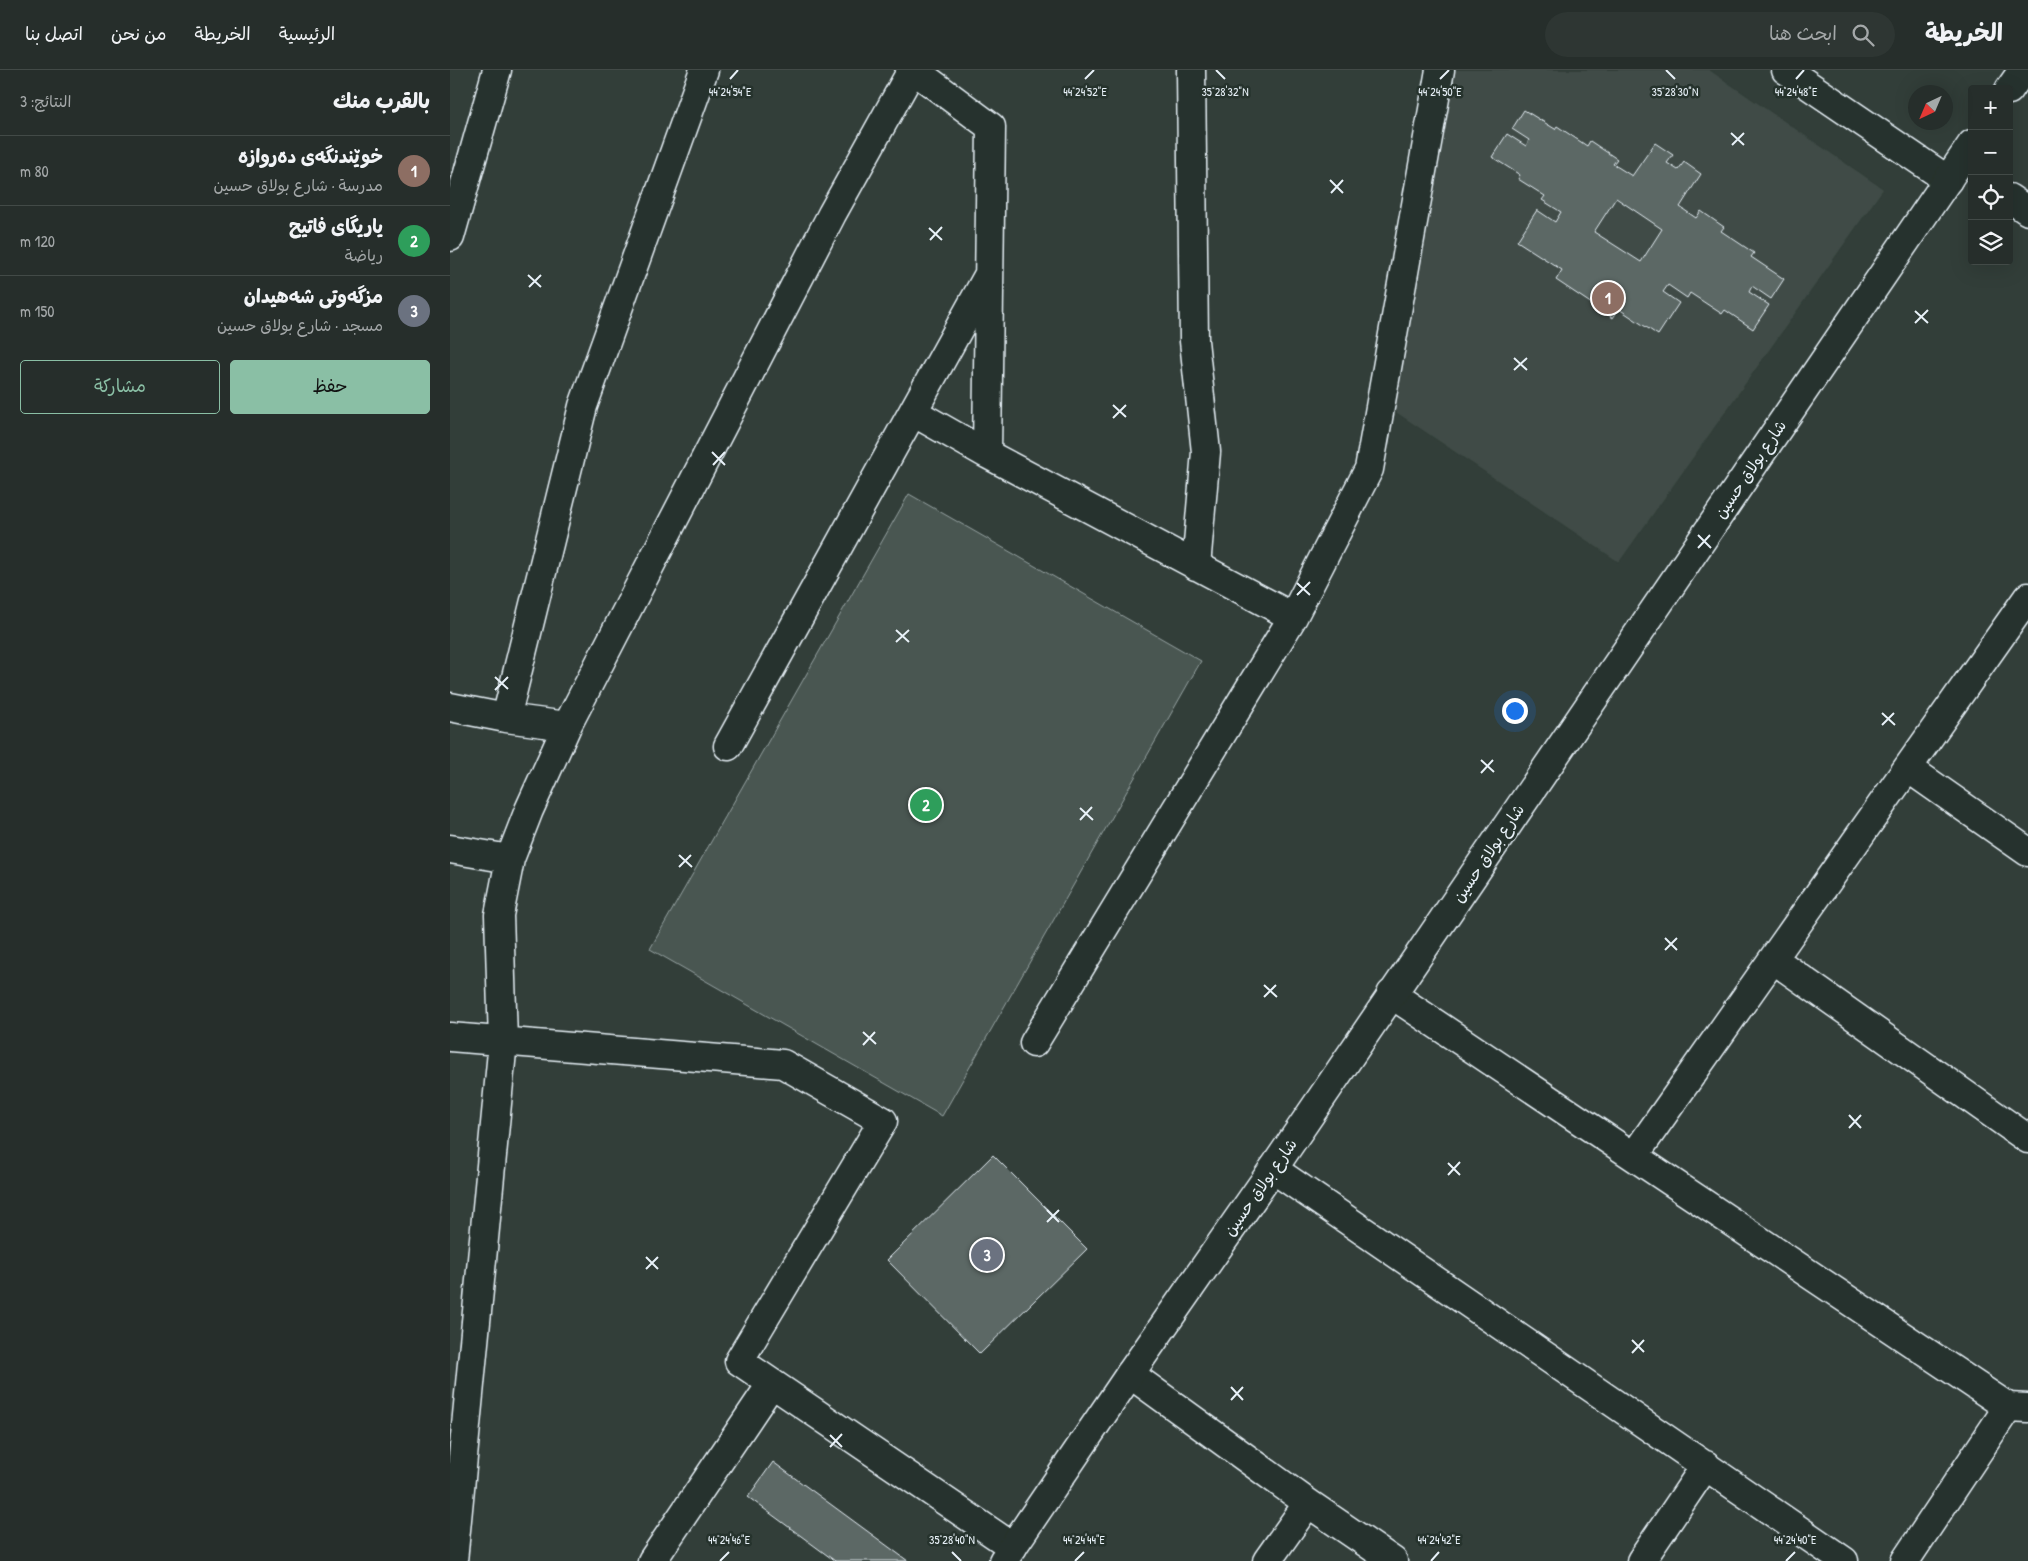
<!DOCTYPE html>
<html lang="ar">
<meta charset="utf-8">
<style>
:root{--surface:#262e2b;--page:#2e3633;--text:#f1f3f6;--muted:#a4a8a9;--line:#424a47;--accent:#8abfa5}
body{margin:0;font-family:"Patrick Hand","Playpen Sans Arabic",sans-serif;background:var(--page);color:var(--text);direction:rtl}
.controls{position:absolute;right:15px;top:15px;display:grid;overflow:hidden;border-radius:5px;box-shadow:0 5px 20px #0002}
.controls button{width:45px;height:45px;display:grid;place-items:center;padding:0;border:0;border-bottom:1px solid var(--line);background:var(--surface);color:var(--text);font:25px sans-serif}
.compass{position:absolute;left:1458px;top:15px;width:45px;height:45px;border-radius:50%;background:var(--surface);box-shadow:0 5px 20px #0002;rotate:224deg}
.you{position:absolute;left:1064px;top:640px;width:18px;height:18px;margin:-12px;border:4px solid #fff;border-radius:50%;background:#1a73e8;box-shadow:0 0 0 8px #1a73e833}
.badge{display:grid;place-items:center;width:32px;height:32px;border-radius:50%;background:var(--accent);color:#fff;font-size:16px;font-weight:700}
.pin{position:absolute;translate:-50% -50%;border:2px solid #fff;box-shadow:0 1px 5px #0006}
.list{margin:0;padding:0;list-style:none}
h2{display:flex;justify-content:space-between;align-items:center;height:65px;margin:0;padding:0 20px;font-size:21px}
h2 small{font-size:16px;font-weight:400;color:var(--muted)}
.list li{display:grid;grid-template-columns:32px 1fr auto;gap:15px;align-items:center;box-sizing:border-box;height:70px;padding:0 20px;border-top:1px solid var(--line)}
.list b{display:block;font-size:19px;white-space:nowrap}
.list p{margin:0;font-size:16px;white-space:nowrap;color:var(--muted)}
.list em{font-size:16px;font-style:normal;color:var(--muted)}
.actions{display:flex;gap:10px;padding:15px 20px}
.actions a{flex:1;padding:11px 0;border:1px solid var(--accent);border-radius:5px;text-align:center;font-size:18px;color:var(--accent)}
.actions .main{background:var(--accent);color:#111}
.icon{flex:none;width:28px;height:28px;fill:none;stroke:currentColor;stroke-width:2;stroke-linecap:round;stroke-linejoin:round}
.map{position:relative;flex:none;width:1578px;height:1491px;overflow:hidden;direction:ltr}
header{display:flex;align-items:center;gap:30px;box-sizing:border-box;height:70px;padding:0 25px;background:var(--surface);border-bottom:1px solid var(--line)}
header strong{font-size:24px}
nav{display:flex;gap:28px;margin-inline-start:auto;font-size:18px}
.search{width:350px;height:45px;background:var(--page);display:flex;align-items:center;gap:12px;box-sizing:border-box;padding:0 18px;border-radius:28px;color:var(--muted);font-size:19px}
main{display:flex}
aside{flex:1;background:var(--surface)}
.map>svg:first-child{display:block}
.built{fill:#3f4b46}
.green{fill:#495651;stroke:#98a4a4}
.building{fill:#5c6865;stroke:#e8f1f8;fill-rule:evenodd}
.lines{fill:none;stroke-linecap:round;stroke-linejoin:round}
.street-casing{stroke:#e8f1f8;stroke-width:31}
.secondary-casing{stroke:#e8f1f8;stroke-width:31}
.street{stroke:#26332d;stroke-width:28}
.secondary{stroke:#26332d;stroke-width:28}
.ticks{fill:none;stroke:#e8f1f8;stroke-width:2}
.labels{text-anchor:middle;stroke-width:5;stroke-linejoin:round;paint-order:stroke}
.street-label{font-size:16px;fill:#e8f1f8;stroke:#26332d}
.ticks-label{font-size:12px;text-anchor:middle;fill:#e8f1f8;stroke:#26332d;stroke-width:5;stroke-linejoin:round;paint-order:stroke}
</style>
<header>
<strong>الخريطة</strong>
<div class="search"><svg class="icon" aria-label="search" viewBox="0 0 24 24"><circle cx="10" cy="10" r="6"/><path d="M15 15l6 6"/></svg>ابحث هنا</div>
<nav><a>الرئيسية</a><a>الخريطة</a><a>من نحن</a><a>اتصل بنا</a></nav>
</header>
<main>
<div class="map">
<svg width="1578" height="1491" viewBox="0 0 1578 1491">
<rect width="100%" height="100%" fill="#323e39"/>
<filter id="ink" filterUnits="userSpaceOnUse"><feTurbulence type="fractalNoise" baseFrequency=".02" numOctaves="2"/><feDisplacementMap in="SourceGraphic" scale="10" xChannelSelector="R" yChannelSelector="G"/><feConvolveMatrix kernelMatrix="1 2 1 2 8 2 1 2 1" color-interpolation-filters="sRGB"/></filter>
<g filter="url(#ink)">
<path class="built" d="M 1001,0 L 1259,0 L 1433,119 L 1169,492 L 940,338 Z"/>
<path class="green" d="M 459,424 L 751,591 L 492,1046 L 200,879 Z"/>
<path class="building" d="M 1074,40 L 1105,59 L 1107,56 L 1137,76 L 1140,71 L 1167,89 L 1163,94 L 1182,106 L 1205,73 L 1223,85 L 1217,93 L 1228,100 L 1234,92 L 1251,104 L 1230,137 L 1246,148 L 1251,141 L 1274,157 L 1271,161 L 1304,183 L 1301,187 L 1334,209 L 1321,229 L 1302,216 L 1299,222 L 1319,235 L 1303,259 L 1275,240 L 1272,244 L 1240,223 L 1237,228 L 1218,215 L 1213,222 L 1229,233 L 1208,265 L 1169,239 L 1163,248 L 1106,210 L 1112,200 L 1067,171 L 1087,140 L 1105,152 L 1111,142 L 1092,130 L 1095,126 L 1068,109 L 1070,105 L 1042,87 L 1057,64 L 1076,76 L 1079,70 L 1062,59 ZM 1166,128 L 1212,159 L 1191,192 L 1144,162 Z
M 543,1085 L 637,1179 L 530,1284 L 437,1190 Z
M 323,1392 L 458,1491 L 385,1491 L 298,1427 Z"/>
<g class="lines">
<g class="street-casing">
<path id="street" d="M 464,0 L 541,57 L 537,384
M 741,0 L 744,271 L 756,382 L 746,496
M 1336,0 L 1498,110
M 0,167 L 47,0
M 463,342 L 537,384 L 843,547
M 0,637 L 56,648 L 117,656
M 56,648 L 133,336 L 254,0
M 278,676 L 539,204
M 1458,698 L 1578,782
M 0,779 L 60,789
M 1323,889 L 1578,1069
M 941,924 L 1558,1337 L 1578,1338
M 0,967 L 333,994 L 433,1051 L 289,1291 L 563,1477
M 584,973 L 843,547 L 919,399 L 990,0
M 1184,1086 L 1578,527
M 823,1099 L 1394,1491
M 680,1304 L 858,1433 L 943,1491
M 3,1491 L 53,971 L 49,845 L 60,789 L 79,740 L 117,656 L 382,144 L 462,0
M 202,1491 L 322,1313
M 817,1491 L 858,1433
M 1191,1491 L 1256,1395
M 1455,1491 L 1558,1337"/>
</g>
<g class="secondary-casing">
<path id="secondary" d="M 1559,20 L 1573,0
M 1559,128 L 1578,141
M 553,1491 L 680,1304 L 823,1099 L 1522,74"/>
</g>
<use href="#street" class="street"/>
<use href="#secondary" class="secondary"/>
</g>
</g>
<path class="ticks" d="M 766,0 L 775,9M 1216,0 L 1225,9M 280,9 L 288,0M 635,9 L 644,0M 990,9 L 999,0M 1346,9 L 1354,0M 1281,63 L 1294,75M 1282,75 L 1294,63M 880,110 L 893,123M 881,123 L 893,110M 479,158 L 492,170M 480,170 L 492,157M 78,205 L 91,217M 79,217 L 91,205M 1465,241 L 1478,253M 1465,253 L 1478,240M 1064,288 L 1077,300M 1064,300 L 1077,288M 663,335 L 676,347M 663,348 L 676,335M 262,382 L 275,395M 263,395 L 275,382M 1248,465 L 1261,478M 1248,478 L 1260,465M 847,513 L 860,525M 847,525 L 860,512M 446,560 L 459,572M 446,572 L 459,560M 45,607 L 58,619M 45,620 L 58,607M 1432,643 L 1445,655M 1432,655 L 1444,643M 1031,690 L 1044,702M 1031,703 L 1043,690M 630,738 L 643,750M 630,750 L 642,737M 229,785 L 242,797M 229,797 L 241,785M 1215,868 L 1227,880M 1215,880 L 1227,868M 814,915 L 827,927M 814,927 L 826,915M 413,962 L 426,974M 413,975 L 425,962M 1399,1045 L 1411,1058M 1399,1058 L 1411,1045M 998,1093 L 1010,1105M 998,1105 L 1010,1092M 597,1140 L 609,1152M 597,1152 L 609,1140M 196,1187 L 208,1199M 196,1199 L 208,1187M 1182,1270 L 1194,1282M 1182,1283 L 1194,1270M 781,1317 L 793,1330M 781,1330 L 793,1317M 380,1365 L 392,1377M 380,1377 L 392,1364M 502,1482 L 511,1491M 270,1491 L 279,1482M 625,1491 L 634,1482M 981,1491 L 989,1482M 1336,1491 L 1345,1482"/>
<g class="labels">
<g class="street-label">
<text transform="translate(1300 399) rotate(-56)" y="6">شارع بولاق حسين</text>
<text transform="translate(1038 783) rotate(-56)" y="6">شارع بولاق حسين</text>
<text transform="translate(810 1117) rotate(-55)" y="6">شارع بولاق حسين</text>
</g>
</g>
<g class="ticks-label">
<text x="775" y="26">35°28'32"N</text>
<text x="1225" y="26">35°28'30"N</text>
<text x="990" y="26">44°24'50"E</text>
<text x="280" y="26">44°24'54"E</text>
<text x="635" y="26">44°24'52"E</text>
<text x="1346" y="26">44°24'48"E</text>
<text x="279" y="1474">44°24'46"E</text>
<text x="634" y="1474">44°24'44"E</text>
<text x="989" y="1474">44°24'42"E</text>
<text x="1345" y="1474">44°24'40"E</text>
<text x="502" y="1474">35°28'40"N</text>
</g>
</svg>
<div class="controls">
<button>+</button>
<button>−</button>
<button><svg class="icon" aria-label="locate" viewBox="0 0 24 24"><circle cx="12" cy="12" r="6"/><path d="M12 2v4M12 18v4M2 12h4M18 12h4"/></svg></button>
<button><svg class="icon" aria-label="layers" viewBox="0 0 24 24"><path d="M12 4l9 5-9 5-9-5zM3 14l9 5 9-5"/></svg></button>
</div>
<svg class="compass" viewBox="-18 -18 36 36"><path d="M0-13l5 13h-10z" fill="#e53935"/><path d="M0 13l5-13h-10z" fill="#a4a8a9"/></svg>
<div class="you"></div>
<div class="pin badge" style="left:1158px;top:228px;background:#8d6e63">1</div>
<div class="pin badge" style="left:476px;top:735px;background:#2e9e5b">2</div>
<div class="pin badge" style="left:537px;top:1185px;background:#6b7280">3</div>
</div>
<aside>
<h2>بالقرب منك<small>النتائج: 3</small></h2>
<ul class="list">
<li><span class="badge" style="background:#8d6e63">1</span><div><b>خوێندنگەی دەروازە</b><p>مدرسة · شارع بولاق حسين</p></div><em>80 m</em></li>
<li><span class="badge" style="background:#2e9e5b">2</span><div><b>یاریگای فاتیح</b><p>رياضة</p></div><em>120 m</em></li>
<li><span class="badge" style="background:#6b7280">3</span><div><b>مزگەوتی شەهیدان</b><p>مسجد · شارع بولاق حسين</p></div><em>150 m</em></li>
</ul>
<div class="actions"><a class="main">حفظ</a><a>مشاركة</a></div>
</aside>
</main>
